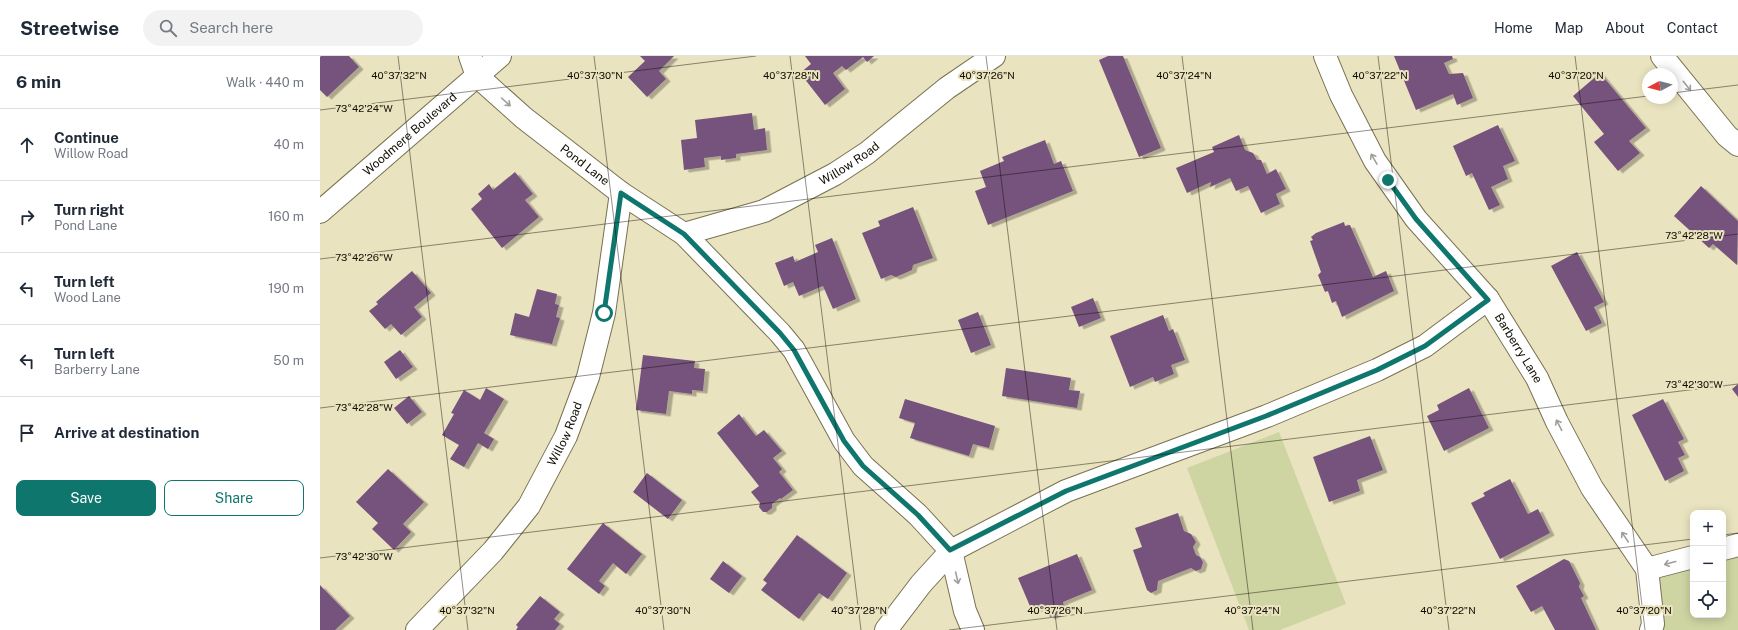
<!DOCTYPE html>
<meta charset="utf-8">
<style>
:root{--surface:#fff;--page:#f2f2f3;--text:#1f2937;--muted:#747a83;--line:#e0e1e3;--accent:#0f766e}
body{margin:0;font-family:"Public Sans",sans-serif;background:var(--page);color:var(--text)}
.controls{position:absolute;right:12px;bottom:12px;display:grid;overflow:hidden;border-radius:8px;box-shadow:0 2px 10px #0003}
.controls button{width:36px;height:36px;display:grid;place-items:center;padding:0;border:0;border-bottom:1px solid var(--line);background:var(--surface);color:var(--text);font:20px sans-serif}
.compass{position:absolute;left:1322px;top:12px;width:36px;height:36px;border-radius:50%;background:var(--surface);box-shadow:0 2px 10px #0003;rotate:263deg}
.stop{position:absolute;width:12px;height:12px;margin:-9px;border:3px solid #0f766e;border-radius:50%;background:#fff}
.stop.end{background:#0f766e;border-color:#fff;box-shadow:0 1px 4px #0008}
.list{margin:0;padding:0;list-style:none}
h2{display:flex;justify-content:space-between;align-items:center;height:52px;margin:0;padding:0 16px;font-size:17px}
h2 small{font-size:13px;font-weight:400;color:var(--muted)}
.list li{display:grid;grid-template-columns:26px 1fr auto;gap:12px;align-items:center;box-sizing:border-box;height:72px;padding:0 16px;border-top:1px solid var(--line)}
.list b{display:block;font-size:15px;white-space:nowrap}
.list p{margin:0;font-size:13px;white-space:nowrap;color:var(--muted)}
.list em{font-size:13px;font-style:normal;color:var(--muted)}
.actions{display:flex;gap:8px;padding:12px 16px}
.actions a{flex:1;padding:9px 0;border:1px solid var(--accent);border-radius:8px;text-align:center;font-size:14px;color:var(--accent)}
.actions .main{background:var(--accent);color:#fff}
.icon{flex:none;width:22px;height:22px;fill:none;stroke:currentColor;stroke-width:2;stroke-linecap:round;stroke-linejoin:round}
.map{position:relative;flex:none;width:1418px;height:574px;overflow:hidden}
header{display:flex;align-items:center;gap:24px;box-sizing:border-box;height:56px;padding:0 20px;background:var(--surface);border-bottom:1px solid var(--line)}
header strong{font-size:19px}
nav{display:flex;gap:22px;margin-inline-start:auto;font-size:14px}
.search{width:280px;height:36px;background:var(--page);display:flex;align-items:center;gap:10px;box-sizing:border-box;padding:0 14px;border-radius:22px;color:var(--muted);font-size:15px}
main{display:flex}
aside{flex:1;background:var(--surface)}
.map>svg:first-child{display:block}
.green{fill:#cfd4a3}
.building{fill:#75537d;filter:url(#shadow)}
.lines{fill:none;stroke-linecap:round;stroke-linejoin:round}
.minor-casing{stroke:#787152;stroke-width:24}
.minor{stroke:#fff;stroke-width:22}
.oneway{stroke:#9f9e9a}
.route{stroke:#0f766e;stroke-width:5}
.ticks{fill:none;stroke:#0f0c02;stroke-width:1;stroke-opacity:0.45}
.labels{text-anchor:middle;stroke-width:4;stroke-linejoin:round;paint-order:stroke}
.street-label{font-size:12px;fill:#0f0c02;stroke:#eae3bf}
.ticks-label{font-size:10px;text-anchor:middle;fill:#0f0c02;stroke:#eae3bf;stroke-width:4;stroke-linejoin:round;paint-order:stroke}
</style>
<header>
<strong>Streetwise</strong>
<div class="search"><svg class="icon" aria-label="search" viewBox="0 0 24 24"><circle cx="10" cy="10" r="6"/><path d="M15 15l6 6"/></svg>Search here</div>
<nav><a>Home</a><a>Map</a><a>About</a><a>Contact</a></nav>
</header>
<main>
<aside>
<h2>6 min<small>Walk · 440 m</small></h2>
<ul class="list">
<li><svg class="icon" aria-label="ahead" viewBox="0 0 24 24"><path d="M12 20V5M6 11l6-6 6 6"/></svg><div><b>Continue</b><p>Willow Road</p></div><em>40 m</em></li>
<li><svg class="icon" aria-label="right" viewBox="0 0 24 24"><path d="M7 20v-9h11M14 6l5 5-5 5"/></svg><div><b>Turn right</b><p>Pond Lane</p></div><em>160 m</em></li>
<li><svg class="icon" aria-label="left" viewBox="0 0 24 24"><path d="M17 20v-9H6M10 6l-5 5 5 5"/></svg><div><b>Turn left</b><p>Wood Lane</p></div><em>190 m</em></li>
<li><svg class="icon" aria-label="left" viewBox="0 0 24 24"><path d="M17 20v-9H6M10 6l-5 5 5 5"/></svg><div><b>Turn left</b><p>Barberry Lane</p></div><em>50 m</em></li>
<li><svg class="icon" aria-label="arrive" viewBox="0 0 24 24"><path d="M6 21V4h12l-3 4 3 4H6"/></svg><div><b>Arrive at destination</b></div></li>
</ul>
<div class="actions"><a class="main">Save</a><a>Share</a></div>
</aside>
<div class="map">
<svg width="1418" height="574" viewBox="0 0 1418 574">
<defs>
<filter id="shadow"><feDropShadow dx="4.5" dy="2.5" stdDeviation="0" flood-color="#0004"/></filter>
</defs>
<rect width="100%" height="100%" fill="#eae3bf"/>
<path class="green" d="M 959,376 L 1026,548 L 960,574 L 929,574 L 867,412 Z
M 1418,488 L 1418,574 L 1331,574 L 1327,513 L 1373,501 L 1373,559 L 1403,559 L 1403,493 Z"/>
<path class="building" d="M 1,0 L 29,0 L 39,11 L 7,41 L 0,34 L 0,1 Z
M 320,0 L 354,0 L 339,15 L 346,23 L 327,41 L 308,21 L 325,5 Z
M 485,0 L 554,0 L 547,6 L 543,1 L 526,14 L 522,10 L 513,17 L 525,33 L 505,49 L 480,17 L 491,8 Z
M 788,0 L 803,0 L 841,92 L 819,101 L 779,4 Z
M 1074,0 L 1132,0 L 1133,3 L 1124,7 L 1129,18 L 1143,17 L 1153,42 L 1137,49 L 1133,38 L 1096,54 Z
M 1280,17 L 1326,72 L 1309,85 L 1320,97 L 1298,115 L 1274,86 L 1284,78 L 1253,40 Z
M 432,57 L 434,74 L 445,72 L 447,94 L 416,98 L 416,102 L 401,104 L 401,100 L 384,102 L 385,111 L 364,114 L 361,84 L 377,82 L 375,64 Z
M 1178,69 L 1195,105 L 1183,110 L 1188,123 L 1171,131 L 1180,149 L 1169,154 L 1152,117 L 1146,120 L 1133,90 Z
M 919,79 L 925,94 L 933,97 L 937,104 L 941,104 L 947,118 L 956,113 L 966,133 L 956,138 L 960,148 L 941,157 L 928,130 L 916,135 L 910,122 L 890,131 L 891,126 L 867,137 L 856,112 L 894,96 L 892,91 Z
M 725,84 L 734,108 L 741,105 L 753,135 L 668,169 L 655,135 L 666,131 L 660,115 L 684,105 L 682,101 Z
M 195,116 L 213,138 L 205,144 L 219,161 L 182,192 L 151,153 L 162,143 L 158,138 L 169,128 L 173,134 Z
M 1381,130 L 1418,165 L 1417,209 L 1393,188 L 1389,192 L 1354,160 Z
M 593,151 L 613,202 L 593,209 L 592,214 L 576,221 L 571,219 L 561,223 L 542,177 L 560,170 L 558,165 Z
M 1024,166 L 1025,170 L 1030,169 L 1053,221 L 1066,215 L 1074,235 L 1022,261 L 1016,245 L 1012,247 L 1008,235 L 1005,236 L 998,219 L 1001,216 L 990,185 L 993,184 L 991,181 L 996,177 Z
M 512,182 L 536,243 L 513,253 L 503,230 L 479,240 L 473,226 L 464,230 L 455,207 L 473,200 L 475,206 L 498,196 L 495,189 Z
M 1257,196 L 1284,246 L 1274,251 L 1282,267 L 1266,275 L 1231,210 Z
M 92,215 L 111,237 L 94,251 L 102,261 L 81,279 L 71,268 L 65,273 L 49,255 L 58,248 L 56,246 Z
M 217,233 L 237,238 L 235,248 L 239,249 L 236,261 L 240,262 L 232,288 L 190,279 L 195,257 L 209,261 Z
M 773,242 L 781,262 L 759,271 L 751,251 Z
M 658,256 L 671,289 L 651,297 L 638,264 Z
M 843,259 L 849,275 L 853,273 L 865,304 L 851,309 L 854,318 L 835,326 L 833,321 L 810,331 L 790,280 Z
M 80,294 L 93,311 L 76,323 L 64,306 Z
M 323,299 L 375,305 L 374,312 L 385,313 L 383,335 L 372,334 L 372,338 L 349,335 L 346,358 L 316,354 Z
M 686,312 L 751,322 L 749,334 L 760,335 L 757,352 L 682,340 Z
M 1418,328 L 1418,341 L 1412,333 Z
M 166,332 L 184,343 L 164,377 L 174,383 L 168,393 L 158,387 L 144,411 L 130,403 L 139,389 L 122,379 L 134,358 L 131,357 L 144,334 L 160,344 Z
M 1149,332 L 1169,372 L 1124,395 L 1107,360 L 1119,354 L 1117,349 Z
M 89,340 L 102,356 L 87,368 L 74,352 Z
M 585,343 L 675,370 L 669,392 L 653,388 L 649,400 L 590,382 L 595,367 L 579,362 Z
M 1343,343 L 1364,383 L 1358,386 L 1365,399 L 1358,402 L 1364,415 L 1345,425 L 1312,359 Z
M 419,358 L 436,380 L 444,374 L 462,395 L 453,402 L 462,413 L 459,416 L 473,434 L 461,443 L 460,442 L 452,448 L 452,452 L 447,456 L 443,456 L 439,451 L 440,447 L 431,436 L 439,430 L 397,377 Z
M 1050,380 L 1063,414 L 1037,424 L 1040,435 L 1009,446 L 993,401 Z
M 68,413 L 104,446 L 83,468 L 91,476 L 74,494 L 52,473 L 58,467 L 36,446 Z
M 327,417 L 362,444 L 348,463 L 313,436 Z
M 1190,423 L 1208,458 L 1218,453 L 1230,477 L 1180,503 L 1151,447 L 1165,440 L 1163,437 Z
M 858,457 L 864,475 L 871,478 L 876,486 L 873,491 L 876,499 L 880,501 L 883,506 L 881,513 L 876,515 L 871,512 L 838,525 L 837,534 L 831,537 L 827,534 L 813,494 L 822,491 L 815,472 Z
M 283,467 L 322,498 L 306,518 L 293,507 L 279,525 L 285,530 L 279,538 L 247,513 Z
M 477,479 L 527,517 L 508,543 L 499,537 L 479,563 L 441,534 L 447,527 L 443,524 Z
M 757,498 L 772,534 L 743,546 L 745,555 L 730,561 L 726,550 L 712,555 L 698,522 Z
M 1244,503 L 1249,505 L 1260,527 L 1259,531 L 1264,540 L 1261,542 L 1276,574 L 1235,574 L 1222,550 L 1211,556 L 1196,530 Z
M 403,505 L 422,520 L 409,537 L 390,523 Z
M 0,529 L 30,560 L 15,574 L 0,574 Z
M 220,540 L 240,556 L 234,563 L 240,568 L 235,574 L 196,574 L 198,571 L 196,569 Z"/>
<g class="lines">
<g class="minor-casing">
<g id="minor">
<path id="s1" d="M 150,0 L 157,20 L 204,62 L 301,137 L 364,178 L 460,277 L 474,294 L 524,385 L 543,410 L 598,459 L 631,495 L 645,555 L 653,574"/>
<path id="s2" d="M 1005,0 L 1021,39 L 1055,105 L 1096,163 L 1168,243 L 1217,322 L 1237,366 L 1272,432 L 1327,513 L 1333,568 L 1331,574"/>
<path d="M 1342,0 L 1407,80 L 1418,89"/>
<path id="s3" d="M 0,156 L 180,0"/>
<path id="s4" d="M 364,178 L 444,155 L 515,118 L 547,97 L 627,32 L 674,0"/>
<path d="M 1403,493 L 1418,489"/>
<path d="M 1327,513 L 1373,501"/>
<path id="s5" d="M 97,574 L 173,495 L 209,450 L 246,380 L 268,321 L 284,257 L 301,137"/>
<path d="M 566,574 L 601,528 L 631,495 L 746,435 L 947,360 L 1057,314 L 1105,290 L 1168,243"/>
</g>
</g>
<use href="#minor" class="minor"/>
</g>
<defs><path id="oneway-shaft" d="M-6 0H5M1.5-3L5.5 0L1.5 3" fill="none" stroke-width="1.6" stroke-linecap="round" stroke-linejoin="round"/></defs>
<g class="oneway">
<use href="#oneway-shaft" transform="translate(1367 30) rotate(51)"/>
<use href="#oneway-shaft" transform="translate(186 46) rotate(42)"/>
<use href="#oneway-shaft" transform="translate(1054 103) rotate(-120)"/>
<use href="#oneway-shaft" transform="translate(1239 369) rotate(-117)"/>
<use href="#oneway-shaft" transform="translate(1305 481) rotate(-124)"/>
<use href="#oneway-shaft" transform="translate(1350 507) rotate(165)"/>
<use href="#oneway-shaft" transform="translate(637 522) rotate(77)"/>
</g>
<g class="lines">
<path class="route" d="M 284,257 L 301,137 L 364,178 L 460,277 L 474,294 L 524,385 L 543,410 L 598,459 L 630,494 L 746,435 L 946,360 L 1057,314 L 1105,290 L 1168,244 L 1096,163 L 1068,124"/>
</g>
<path class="ticks" d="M 78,0 L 148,574M 274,0 L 344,574M 470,0 L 541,574M 666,0 L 737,574M 862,0 L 933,574M 1058,0 L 1129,574M 1255,0 L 1325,574M 1352,37 L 1418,29M 0,54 L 436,0M 0,203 L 1328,40M 0,352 L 1418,178M 1403,479 L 1418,477M 0,502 L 1418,328M 629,574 L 1373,483"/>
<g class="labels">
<g class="street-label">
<text dy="4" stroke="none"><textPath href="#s3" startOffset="119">Woodmere Boulevard</textPath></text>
<text dy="4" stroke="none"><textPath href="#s4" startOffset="181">Willow Road</textPath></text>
<text dy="4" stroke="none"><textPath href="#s1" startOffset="161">Pond Lane</textPath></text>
<text dy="4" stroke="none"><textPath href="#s2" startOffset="353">Barberry Lane</textPath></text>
<text dy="4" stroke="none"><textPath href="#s5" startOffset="248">Willow Road</textPath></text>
</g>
</g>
<g class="ticks-label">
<text x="79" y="23">40°37'32"N</text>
<text x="275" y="23">40°37'30"N</text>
<text x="471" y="23">40°37'28"N</text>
<text x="667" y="23">40°37'26"N</text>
<text x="864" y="23">40°37'24"N</text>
<text x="1060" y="23">40°37'22"N</text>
<text x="1256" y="23">40°37'20"N</text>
<text x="44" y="56">73°42'24"W</text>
<text x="1374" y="183">73°42'28"W</text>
<text x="44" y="205">73°42'26"W</text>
<text x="1374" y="332">73°42'30"W</text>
<text x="44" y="355">73°42'28"W</text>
<text x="44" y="504">73°42'30"W</text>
<text x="147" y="558">40°37'32"N</text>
<text x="343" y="558">40°37'30"N</text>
<text x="539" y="558">40°37'28"N</text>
<text x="735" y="558">40°37'26"N</text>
<text x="932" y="558">40°37'24"N</text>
<text x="1128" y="558">40°37'22"N</text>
<text x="1324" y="558">40°37'20"N</text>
</g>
</svg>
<div class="controls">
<button>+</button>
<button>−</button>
<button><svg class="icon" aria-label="locate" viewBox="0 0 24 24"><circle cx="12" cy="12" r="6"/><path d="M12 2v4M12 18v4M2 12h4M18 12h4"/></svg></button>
</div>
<svg class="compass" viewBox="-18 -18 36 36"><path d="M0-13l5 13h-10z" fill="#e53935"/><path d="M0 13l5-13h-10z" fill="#747a83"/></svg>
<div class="stop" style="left:284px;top:257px"></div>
<div class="stop end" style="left:1068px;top:124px"></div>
</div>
</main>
